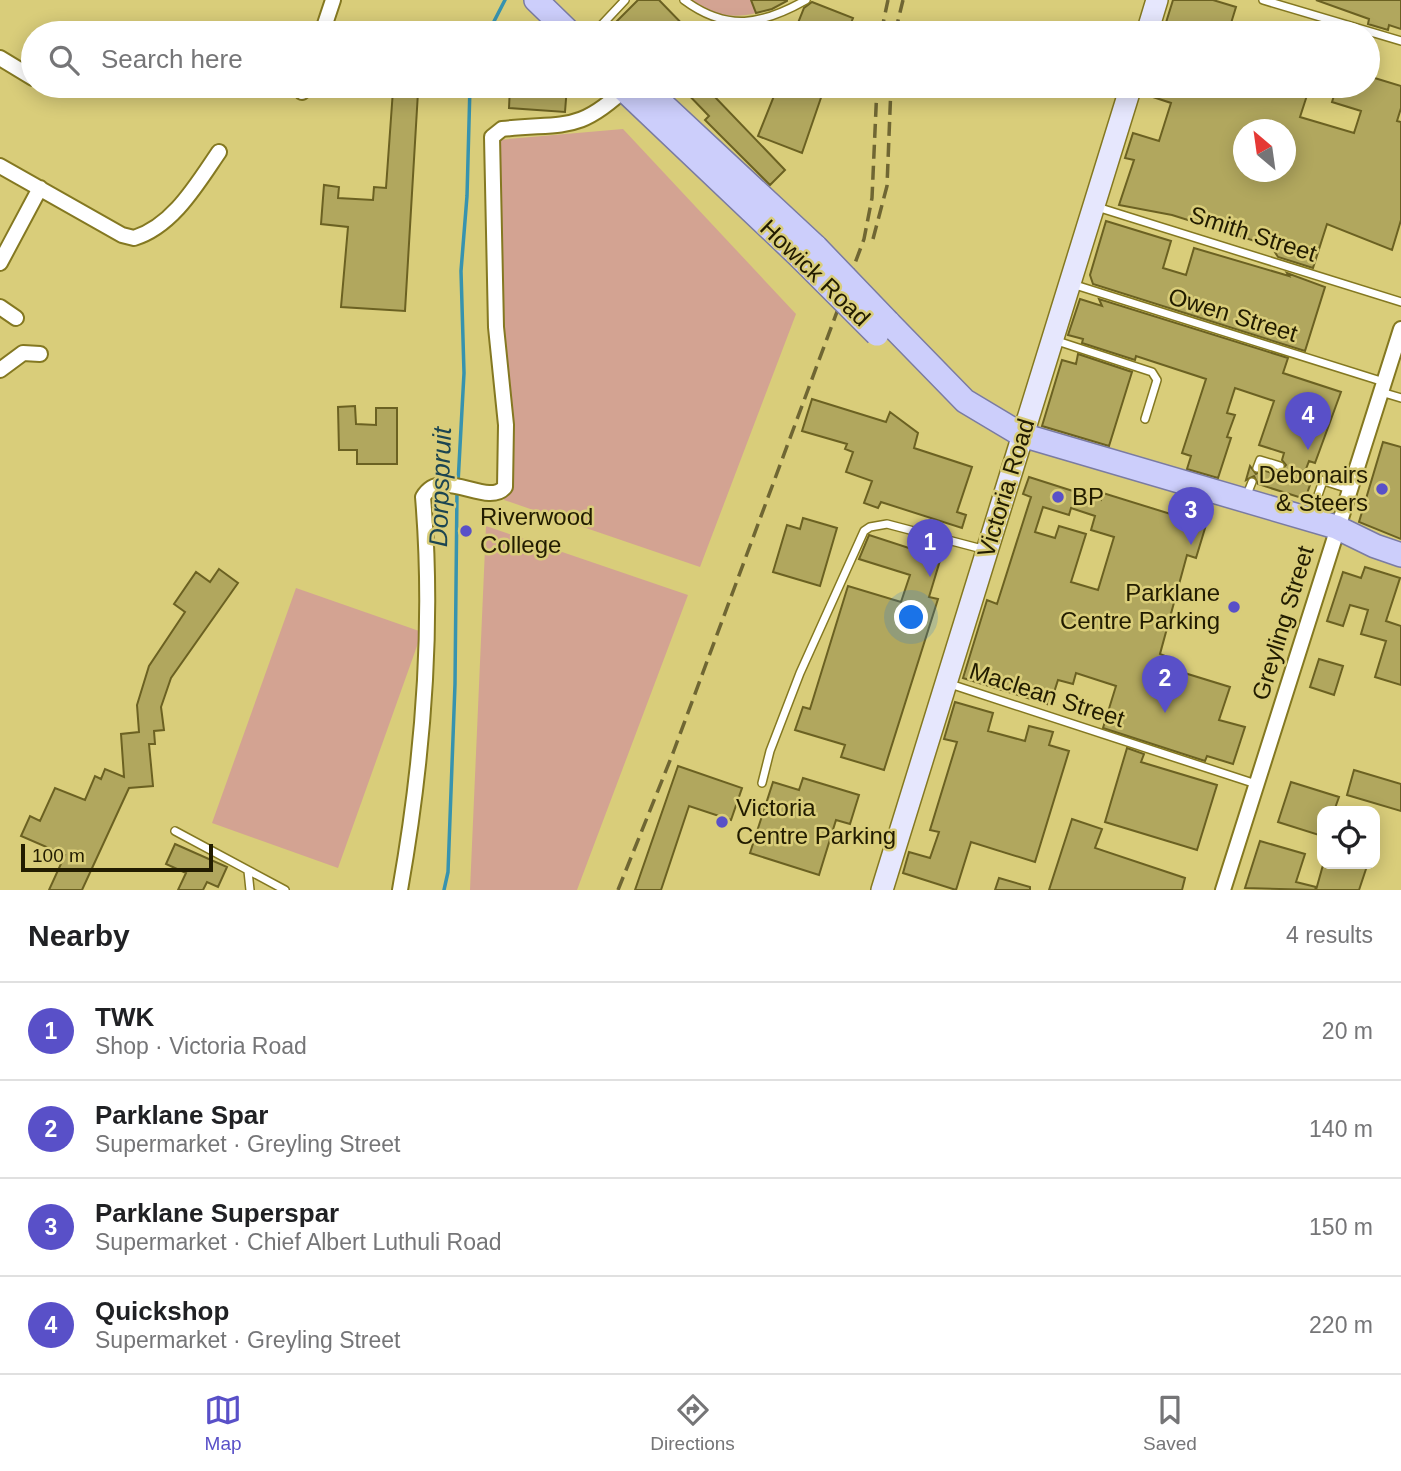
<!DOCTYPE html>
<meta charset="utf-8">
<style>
:root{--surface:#fff;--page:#f6f6f6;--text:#202124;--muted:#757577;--line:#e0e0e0;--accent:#5950c8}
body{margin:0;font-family:Arial,sans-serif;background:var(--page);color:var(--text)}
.controls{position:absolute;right:21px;bottom:21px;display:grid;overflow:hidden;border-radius:14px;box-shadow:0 4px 18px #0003}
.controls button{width:63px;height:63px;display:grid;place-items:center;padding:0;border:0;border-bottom:2px solid var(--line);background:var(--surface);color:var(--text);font:35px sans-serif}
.compass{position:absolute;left:1233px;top:119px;width:63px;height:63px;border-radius:50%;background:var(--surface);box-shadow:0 4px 18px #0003;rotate:331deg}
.scale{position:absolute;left:21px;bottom:18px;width:192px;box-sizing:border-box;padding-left:7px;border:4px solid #221c00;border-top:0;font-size:19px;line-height:24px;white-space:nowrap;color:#221c00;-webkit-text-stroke:5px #d9cd7a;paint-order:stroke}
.you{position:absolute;left:912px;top:618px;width:24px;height:24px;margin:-18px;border:5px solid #fff;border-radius:50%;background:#1a73e8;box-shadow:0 0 0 10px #1a73e833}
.badge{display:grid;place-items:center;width:46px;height:46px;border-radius:50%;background:var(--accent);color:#fff;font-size:23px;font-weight:700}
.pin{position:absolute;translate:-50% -58px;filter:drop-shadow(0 2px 4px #0008)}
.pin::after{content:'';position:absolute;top:37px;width:24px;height:21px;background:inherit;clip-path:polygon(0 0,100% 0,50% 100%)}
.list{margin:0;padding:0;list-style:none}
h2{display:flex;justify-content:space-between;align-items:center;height:91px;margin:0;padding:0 28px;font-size:30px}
h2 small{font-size:23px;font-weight:400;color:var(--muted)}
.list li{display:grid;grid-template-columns:46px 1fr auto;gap:21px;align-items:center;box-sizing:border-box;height:98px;padding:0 28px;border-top:2px solid var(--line)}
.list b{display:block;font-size:26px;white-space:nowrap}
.list p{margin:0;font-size:23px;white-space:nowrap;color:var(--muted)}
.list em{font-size:23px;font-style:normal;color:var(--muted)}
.icon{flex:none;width:38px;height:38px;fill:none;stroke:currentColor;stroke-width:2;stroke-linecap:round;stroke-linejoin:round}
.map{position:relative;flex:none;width:1401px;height:890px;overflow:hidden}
.search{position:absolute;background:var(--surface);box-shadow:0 4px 18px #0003;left:21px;right:21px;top:21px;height:77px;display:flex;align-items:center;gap:18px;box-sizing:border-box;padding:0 24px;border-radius:38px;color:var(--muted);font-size:26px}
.sheet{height:483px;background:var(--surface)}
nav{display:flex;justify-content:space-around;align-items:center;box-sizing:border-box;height:98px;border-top:2px solid var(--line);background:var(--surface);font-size:19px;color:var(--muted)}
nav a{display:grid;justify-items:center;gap:4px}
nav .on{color:var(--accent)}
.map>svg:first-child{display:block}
.green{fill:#d3a392}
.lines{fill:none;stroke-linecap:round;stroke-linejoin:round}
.stream{stroke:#3793af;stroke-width:3.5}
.building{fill:#b1a75e;stroke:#6b6122;stroke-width:2;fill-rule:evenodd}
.lane-casing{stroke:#847821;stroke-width:10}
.street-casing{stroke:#847821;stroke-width:18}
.secondary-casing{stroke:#847821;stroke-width:24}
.primary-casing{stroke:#7a7ba2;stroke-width:26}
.lane{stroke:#fff;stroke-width:7}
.street{stroke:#fff;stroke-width:14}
.secondary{stroke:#e6e7fd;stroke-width:21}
.primary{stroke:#cccefb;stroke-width:23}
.rail{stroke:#6f6633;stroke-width:3.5;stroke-dasharray:14 7;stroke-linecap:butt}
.primary-bridge-casing{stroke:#7a7ba2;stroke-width:26;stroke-linecap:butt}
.primary-bridge{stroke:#cccefb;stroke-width:23}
.poi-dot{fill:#5950c8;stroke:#d9cd7a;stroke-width:2.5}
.labels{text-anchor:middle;stroke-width:5;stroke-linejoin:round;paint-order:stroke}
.street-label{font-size:24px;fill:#221c00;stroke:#d9cd7a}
.poi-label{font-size:24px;fill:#221c00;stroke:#d9cd7a;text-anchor:start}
.water-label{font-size:26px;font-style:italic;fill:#1c4551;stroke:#d9cd7a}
</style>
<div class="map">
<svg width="1401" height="890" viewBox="0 0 1401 890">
<rect width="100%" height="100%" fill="#d9cd7a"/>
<path class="green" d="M 691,0 L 751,0 L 756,13 C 733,19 709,15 691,0 Z
M 623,129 L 796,314 L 700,567 L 504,500 L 498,140 Z
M 486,526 L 688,595 L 577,890 L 470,890 Z
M 296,588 L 422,632 L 338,868 L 212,823 Z"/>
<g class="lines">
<path class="stream" d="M 488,33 L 505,0
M 458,483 L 464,373 L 461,271 L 467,196 L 470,86
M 444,890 L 448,872 L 455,684 L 457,490"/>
</g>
<path class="building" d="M 638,0 L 659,0 L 691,33 L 629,33 L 617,21 Z
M 751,0 L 787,0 L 787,1 L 772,9 L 756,13 Z
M 1173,0 L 1213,0 L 1236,7 L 1228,33 L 1191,25 L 1189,33 L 1164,29 Z
M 1316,0 L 1401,0 L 1401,29 L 1389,25 L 1388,30 L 1368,24 L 1369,19 Z
M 812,2 L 853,18 L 847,33 L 794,33 L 804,8 Z
M 1368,76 L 1401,86 L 1401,108 L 1397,121 L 1401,122 L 1401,220 L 1392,250 L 1327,224 L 1313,268 L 1278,257 L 1271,246 L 1172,215 L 1119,205 L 1134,160 L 1125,158 L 1133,133 L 1159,141 L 1171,103 L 1147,95 L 1150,86 L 1310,86 L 1300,117 L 1354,133 L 1361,111 L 1332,102 L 1337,86 L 1368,86 ZM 1243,130 L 1285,130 L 1285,172 L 1243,172 Z
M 510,86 L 567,86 L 565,112 L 509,108 Z
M 680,86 L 722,86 L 713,95 L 785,170 L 770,185 L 705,120 L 709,116 Z
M 778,86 L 825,86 L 802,153 L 758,136 Z
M 393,90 L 418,92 L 405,311 L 341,307 L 348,227 L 321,224 L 324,185 L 339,187 L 338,198 L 373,200 L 374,187 L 386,188 Z
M 1106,221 L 1171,241 L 1163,268 L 1186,275 L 1194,248 L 1289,276 L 1287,273 L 1325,287 L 1305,351 L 1093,284 L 1090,275 Z
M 1080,299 L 1102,306 L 1099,299 L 1288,358 L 1283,373 L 1341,392 L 1315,463 L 1309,461 L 1306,469 L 1299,473 L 1302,482 L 1310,485 L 1305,499 L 1258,484 L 1254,476 L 1246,480 L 1250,466 L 1256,474 L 1263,470 L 1277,475 L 1286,465 L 1282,460 L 1284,453 L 1259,445 L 1274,401 L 1235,388 L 1227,413 L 1235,415 L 1227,437 L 1231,438 L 1218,478 L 1187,469 L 1191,456 L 1182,453 L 1206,379 L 1136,356 L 1135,360 L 1082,343 L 1083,339 L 1068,335 Z
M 1078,354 L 1132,372 L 1109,446 L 1042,426 L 1062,360 L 1076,364 Z
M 812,399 L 886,422 L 890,412 L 918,433 L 914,448 L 972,467 L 957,512 L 966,515 L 962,528 L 881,502 L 878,508 L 864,503 L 872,481 L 846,472 L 853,452 L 845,449 L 847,444 L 802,431 Z
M 355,406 L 356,424 L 376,425 L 376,408 L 397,408 L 397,464 L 357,464 L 357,450 L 339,450 L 338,407 Z
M 1383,442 L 1401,447 L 1401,539 L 1359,522 Z
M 1029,477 L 1101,500 L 1103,493 L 1206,525 L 1196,558 L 1187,555 L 1160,654 L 1168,657 L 1165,667 L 1230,687 L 1219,720 L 1245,727 L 1233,764 L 1207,756 L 1205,761 L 1103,728 L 1116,686 L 1076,673 L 1073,684 L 1058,680 L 1050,705 L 963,678 L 987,600 L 997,604 L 1031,497 L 1023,494 ZM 1043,507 L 1069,515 L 1071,508 L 1095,516 L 1091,530 L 1114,537 L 1098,590 L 1071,582 L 1086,534 L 1059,526 L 1055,538 L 1035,532 Z
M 803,518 L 837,528 L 820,586 L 773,572 L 787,525 L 800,529 Z
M 869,535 L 918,551 L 919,547 L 942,554 L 929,597 L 938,599 L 884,770 L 841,757 L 845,745 L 795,730 L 803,707 L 810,709 L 848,586 L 901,602 L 910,575 L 859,559 Z
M 1365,567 L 1400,578 L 1386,621 L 1401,626 L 1401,685 L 1375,677 L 1386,641 L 1361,634 L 1368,610 L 1350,605 L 1343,626 L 1327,621 L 1343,572 L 1361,578 Z
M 219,569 L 238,583 L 171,678 L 161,707 L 164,730 L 154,731 L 155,744 L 149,744 L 153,786 L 129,788 L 82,890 L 49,890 L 65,855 L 21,836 L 30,816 L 40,821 L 55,788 L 85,800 L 95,776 L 101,779 L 105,769 L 124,777 L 121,734 L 139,732 L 137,705 L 149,666 L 185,612 L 174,604 L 196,572 L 210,582 Z
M 1319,659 L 1343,666 L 1334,695 L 1310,687 Z
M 955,702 L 993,713 L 988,731 L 1025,741 L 1029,726 L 1053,732 L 1049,745 L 1069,751 L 1035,862 L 971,842 L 956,890 L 903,873 L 909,852 L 930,858 L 939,832 L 930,830 L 957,742 L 944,739 Z
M 1127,748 L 1144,754 L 1141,762 L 1217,785 L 1197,850 L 1105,822 Z
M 678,766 L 742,788 L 731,820 L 689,806 L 661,890 L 635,890 Z
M 1354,770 L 1401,784 L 1401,811 L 1347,795 Z
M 803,778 L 859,795 L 850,824 L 836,820 L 819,875 L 750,853 L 773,782 L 799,790 Z
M 1291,782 L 1339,797 L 1334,811 L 1322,811 L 1322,836 L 1278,822 Z
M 1072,819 L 1102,829 L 1095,848 L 1185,878 L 1182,890 L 1049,890 Z
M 1260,841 L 1305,854 L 1296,882 L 1316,887 L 1315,890 L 1245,888 Z
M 175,844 L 227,867 L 218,887 L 207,882 L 203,890 L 178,890 L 186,873 L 166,864 Z
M 1330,864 L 1367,866 L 1359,890 L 1316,890 L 1323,865 L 1329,867 Z
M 999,878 L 1030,887 L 1030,890 L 995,890 Z"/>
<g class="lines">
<g class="lane-casing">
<path id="lane" d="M 684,0 C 727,32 762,25 806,0
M 1263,0 L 1401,41
M 594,33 L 625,0
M 1097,207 L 1401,302
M 1072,284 L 1384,382
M 1054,340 L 1152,372 L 1157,380 L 1145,419
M 1381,392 L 1401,398
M 1257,468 L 1260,460 L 1280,466
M 1305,475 L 1349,489
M 1246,497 L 1252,482
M 1311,515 L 1323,481
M 947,683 L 1256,784
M 762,783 L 770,751 L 800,673 L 864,531 L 870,527 L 887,524 L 986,550
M 175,831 L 285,890
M 248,871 L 250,890"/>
</g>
<g class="street-casing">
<path id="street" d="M 322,33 L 333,0
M 0,58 L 33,78
M 302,92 L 304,86
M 0,166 L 122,235 L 134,238 C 173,226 197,184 219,152
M 0,263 L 40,188
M 0,307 L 16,318
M 0,370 L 23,353 L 40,354
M 400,890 C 423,760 434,628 423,497 C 442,465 487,508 505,487 L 506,425 L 496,327 L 492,137 L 502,129 C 565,122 578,134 628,86
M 1223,890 L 1401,329"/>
</g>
<g class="secondary-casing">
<path id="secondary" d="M 1147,33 L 1157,0
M 882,890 L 1131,86"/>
</g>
<g class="primary-casing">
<path id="primary" d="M 536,0 L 570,33
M 620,86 L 800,257
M 643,86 L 816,247
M 888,322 L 965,401 L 1022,435 L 1336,527 L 1375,546 L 1401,555"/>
</g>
<use href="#lane" class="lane"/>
<use href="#street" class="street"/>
<use href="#secondary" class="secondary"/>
<use href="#primary" class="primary"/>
<path class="rail" d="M 881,33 L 888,0
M 895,33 L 903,0
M 873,239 L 887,186 L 891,86
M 618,890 L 673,753 L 864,239 L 872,198 L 877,86"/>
<g class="primary-bridge-casing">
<path id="primary-bridge" d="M 816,247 L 888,322
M 800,257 L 877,334"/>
</g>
<use href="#primary-bridge" class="primary-bridge"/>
</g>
<g class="poi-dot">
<circle cx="1382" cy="489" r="7"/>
<circle cx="1058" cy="497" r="7"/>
<circle cx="466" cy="531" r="7"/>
<circle cx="1234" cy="607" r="7"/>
<circle cx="722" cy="822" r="7"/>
</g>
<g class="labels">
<g class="street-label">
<text transform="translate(1253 234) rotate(18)" y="8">Smith Street</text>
<text transform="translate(815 273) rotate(44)" y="8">Howick Road</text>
<text transform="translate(1233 315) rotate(17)" y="8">Owen Street</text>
<text transform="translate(1006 488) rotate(-73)" y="8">Victoria Road</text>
<text transform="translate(1283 623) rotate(-73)" y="8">Greyling Street</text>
<text transform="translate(1047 695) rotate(18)" y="8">Maclean Street</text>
</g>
<g class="poi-label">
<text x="1368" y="483" text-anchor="end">Debonairs<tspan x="1368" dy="28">&amp; Steers</tspan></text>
<text x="1072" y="505">BP</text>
<text x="480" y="525">Riverwood<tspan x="480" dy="28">College</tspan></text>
<text x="1220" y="601" text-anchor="end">Parklane<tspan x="1220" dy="28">Centre Parking</tspan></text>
<text x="736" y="816">Victoria<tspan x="736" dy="28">Centre Parking</tspan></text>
</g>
<g class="water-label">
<text transform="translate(440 487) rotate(-88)" y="9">Dorpspruit</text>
</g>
</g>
</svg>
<div class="controls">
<button><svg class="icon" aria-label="locate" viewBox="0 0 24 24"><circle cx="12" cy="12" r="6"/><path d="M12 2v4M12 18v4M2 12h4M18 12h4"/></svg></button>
</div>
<svg class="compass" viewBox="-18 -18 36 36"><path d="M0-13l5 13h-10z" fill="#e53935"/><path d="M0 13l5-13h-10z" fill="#757577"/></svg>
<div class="scale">100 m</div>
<div class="you"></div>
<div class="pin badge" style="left:930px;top:577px">1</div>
<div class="pin badge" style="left:1165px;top:713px">2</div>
<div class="pin badge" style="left:1191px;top:545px">3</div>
<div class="pin badge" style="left:1308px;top:450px">4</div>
<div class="search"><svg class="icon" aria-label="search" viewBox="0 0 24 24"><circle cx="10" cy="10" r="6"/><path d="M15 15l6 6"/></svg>Search here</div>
</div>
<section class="sheet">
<h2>Nearby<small>4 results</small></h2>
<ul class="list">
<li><span class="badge">1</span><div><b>TWK</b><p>Shop · Victoria Road</p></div><em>20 m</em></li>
<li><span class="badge">2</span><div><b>Parklane Spar</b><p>Supermarket · Greyling Street</p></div><em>140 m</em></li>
<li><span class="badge">3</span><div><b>Parklane Superspar</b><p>Supermarket · Chief Albert Luthuli Road</p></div><em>150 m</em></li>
<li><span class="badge">4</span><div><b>Quickshop</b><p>Supermarket · Greyling Street</p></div><em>220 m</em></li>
</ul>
</section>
<nav>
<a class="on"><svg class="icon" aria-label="map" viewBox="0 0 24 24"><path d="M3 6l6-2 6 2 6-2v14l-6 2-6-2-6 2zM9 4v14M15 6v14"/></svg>Map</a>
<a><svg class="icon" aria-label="directions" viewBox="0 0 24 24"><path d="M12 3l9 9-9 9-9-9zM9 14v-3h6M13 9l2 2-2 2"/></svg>Directions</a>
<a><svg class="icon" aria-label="saved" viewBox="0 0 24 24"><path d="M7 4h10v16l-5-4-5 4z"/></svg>Saved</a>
</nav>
